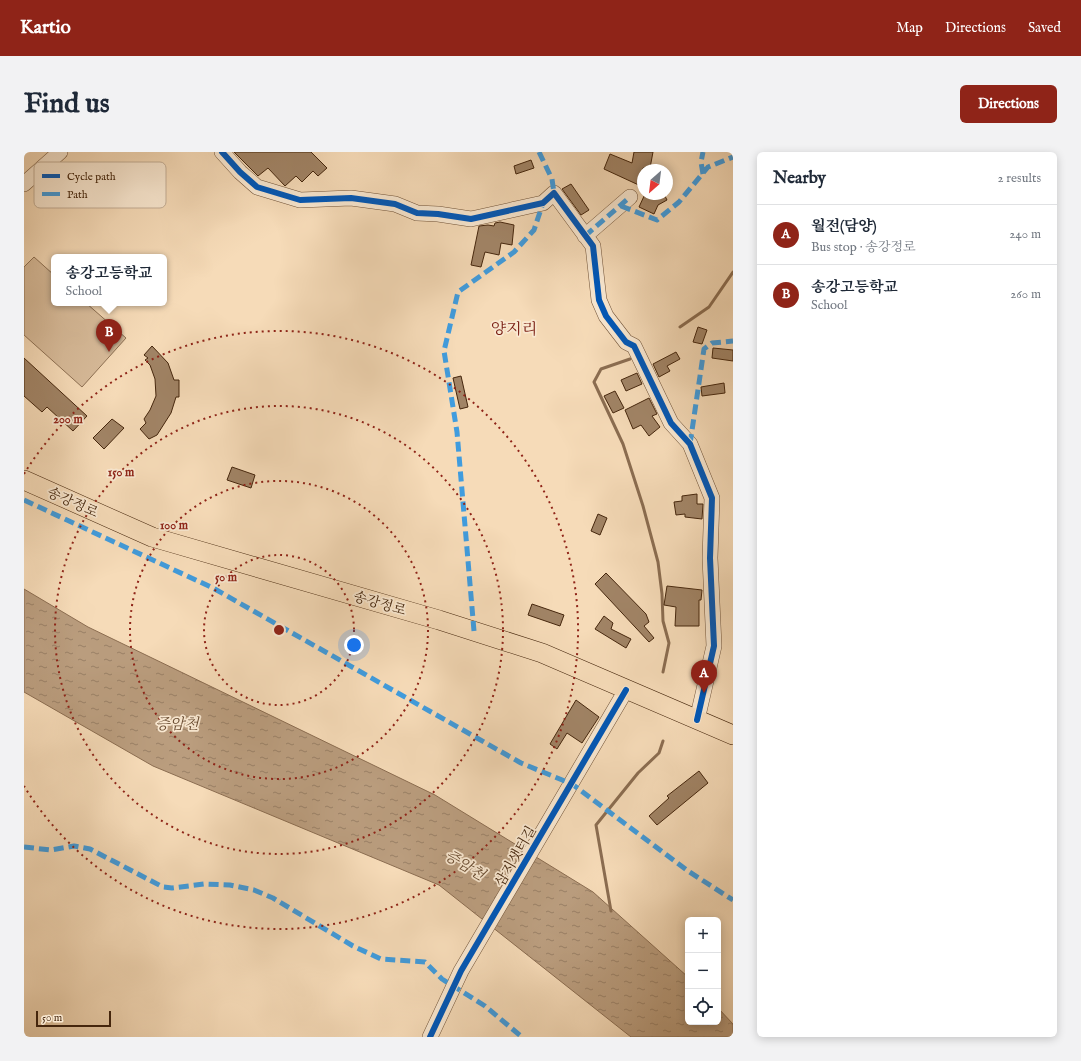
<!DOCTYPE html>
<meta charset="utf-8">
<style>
:root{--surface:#fff;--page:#f2f2f3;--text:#1f2937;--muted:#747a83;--line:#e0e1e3;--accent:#8f2418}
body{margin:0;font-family:"IM FELL English","Noto Serif KR",serif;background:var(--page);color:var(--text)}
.controls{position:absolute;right:12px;bottom:12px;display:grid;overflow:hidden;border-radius:6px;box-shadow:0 2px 10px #0003}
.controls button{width:36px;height:36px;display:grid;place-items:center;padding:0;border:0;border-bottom:1px solid var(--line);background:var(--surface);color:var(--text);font:20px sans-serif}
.compass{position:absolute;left:613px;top:12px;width:36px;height:36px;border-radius:50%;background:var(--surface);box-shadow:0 2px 10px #0003;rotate:208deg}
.scale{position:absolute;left:12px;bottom:10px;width:75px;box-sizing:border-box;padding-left:4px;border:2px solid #45260d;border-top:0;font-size:11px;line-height:14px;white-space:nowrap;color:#45260d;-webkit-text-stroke:3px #f9e8d1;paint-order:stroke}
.you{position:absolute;left:330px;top:493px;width:14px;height:14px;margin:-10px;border:3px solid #fff;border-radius:50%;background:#1a73e8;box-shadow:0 0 0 6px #1a73e833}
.badge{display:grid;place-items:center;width:26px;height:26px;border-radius:50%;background:var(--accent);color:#fff;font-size:13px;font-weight:700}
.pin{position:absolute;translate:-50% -33px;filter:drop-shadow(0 1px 2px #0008)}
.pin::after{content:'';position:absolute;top:21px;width:14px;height:12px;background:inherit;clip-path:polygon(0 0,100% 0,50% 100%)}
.popup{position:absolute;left:27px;top:102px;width:116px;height:52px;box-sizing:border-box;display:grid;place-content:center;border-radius:6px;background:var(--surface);filter:drop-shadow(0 1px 3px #0005);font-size:13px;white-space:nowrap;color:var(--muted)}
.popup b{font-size:15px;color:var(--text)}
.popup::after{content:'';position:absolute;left:50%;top:100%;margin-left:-8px;border:8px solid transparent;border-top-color:var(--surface)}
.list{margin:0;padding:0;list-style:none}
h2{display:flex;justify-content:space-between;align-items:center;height:52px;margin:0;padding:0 16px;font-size:17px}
h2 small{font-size:13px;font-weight:400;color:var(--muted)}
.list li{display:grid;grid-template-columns:26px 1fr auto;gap:12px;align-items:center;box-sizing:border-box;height:60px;padding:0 16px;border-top:1px solid var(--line)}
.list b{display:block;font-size:15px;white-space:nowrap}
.list p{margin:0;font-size:13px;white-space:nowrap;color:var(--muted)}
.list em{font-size:13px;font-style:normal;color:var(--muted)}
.icon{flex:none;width:22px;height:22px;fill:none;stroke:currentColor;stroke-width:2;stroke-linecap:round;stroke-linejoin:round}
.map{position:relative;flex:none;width:709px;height:885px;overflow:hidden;border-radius:6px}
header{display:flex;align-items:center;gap:24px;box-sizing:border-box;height:56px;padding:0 20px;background:var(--accent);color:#fff}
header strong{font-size:19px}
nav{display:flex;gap:22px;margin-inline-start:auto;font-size:14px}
.intro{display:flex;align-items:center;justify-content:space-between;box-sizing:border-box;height:96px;padding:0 24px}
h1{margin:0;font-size:28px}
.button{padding:10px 18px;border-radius:6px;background:var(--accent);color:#fff;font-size:14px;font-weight:700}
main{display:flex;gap:24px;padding:0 24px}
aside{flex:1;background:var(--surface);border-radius:6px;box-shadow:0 2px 10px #0003}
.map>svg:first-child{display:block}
.green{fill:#d8bc9b;stroke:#8e7154}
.water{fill:url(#water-ripples);stroke:#8b6d51}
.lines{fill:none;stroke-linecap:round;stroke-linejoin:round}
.stream{stroke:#8b6d51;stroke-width:3}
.building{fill:#a18466;stroke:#45260d}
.minor-casing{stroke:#715338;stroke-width:16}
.major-casing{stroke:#45260d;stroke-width:20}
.minor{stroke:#f9e8d1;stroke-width:15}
.major{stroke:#f6dbb8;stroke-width:19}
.quiet{stroke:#409cde;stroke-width:5;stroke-dasharray:10 5;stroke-linecap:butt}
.cycleway-casing{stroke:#f9e8d1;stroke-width:8}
.cycleway{stroke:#0057b8;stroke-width:6}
.ring{fill:none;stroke:#8f2418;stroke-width:2;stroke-dasharray:2 4}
.labels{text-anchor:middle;stroke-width:3.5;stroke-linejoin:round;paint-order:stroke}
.street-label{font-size:14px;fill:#45260d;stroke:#f9e8d1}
.water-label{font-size:15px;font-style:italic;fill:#684a2f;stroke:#f9e8d1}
.quarter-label{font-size:16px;fill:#7a1f14;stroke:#f9e8d1}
.key{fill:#f9e8d1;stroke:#c3ae96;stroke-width:1}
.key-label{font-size:11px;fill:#45260d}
.centre{fill:#8f2418;stroke:#f9e8d1;stroke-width:2}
.ring-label{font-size:12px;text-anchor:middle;font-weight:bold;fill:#8f2418;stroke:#f9e8d1;stroke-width:3.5;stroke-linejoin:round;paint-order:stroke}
</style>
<header>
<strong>Kartio</strong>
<nav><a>Map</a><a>Directions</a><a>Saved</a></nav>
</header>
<div class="intro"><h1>Find us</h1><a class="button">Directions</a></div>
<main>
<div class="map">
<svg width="709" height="885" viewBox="0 0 709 885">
<defs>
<pattern id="water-ripples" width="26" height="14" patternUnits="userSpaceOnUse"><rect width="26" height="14" fill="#ba9d7e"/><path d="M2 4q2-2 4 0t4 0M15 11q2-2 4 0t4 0" fill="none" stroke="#998066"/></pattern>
</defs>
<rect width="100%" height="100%" fill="#f6dbb8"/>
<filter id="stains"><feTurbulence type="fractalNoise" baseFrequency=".005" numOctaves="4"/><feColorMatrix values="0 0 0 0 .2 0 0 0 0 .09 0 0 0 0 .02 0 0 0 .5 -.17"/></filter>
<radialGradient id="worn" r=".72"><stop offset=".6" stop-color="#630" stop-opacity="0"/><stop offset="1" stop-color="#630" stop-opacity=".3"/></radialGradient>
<path class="green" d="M 10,105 L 30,123 L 30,151 L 62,151 L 102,186 L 58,235 L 0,183 L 0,115 Z"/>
<path class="water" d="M 0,437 L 64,475 L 411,643 L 569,740 L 664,825 L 664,870 L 694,870 L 694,856 L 709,872 L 709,885 L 607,885 L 415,733 L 129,614 L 0,540 Z"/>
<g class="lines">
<path class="stream" d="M 656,175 L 685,155 L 709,120
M 606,207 L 577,217 L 570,230 L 599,292 L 619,354 L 634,410 L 638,442 L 639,469 L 645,491 L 639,520
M 587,759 L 572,673 L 614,621 L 635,601 L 639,589"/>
</g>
<path class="building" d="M 210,0 L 287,0 L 303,16 L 294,24 L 289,19 L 278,30 L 272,24 L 261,34 L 244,16 L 234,24 Z
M 610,0 L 629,0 L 626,16 L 619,16 L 619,35 L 580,17 L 586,2 L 608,11 Z
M 507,8 L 510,16 L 492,22 L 490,14 Z
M 547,32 L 565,58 L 557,63 L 538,37 Z
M 621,42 L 640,42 L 643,48 L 634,53 L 630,62 L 615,55 Z
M 476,70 L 490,73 L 488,93 L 477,91 L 475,103 L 461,100 L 457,115 L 447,113 L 455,74 L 464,73 L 470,74 L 471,71 Z
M 674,175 L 683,178 L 678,192 L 669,190 Z
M 128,194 L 144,211 L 150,228 L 155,228 L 155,245 L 152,245 L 147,261 L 133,283 L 125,287 L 116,277 L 122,271 L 120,267 L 126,258 L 132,244 L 131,227 L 126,213 L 121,208 L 124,206 L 120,203 Z
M 689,196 L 709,198 L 709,209 L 688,206 Z
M 652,200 L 656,207 L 643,214 L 646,219 L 635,225 L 629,212 Z
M 0,206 L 63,264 L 49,279 L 23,255 L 18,260 L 0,244 Z
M 613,221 L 618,232 L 602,239 L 597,228 Z
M 437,224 L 444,255 L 436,257 L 429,226 Z
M 700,231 L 701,241 L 678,244 L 677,235 Z
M 591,239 L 600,256 L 589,261 L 580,244 Z
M 625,246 L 633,262 L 628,264 L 636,275 L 625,284 L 617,273 L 609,277 L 601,258 Z
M 88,267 L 100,276 L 80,297 L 69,286 Z
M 208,315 L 231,323 L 227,336 L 203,328 Z
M 673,342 L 673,352 L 679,352 L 678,367 L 661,365 L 661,362 L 652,363 L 650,350 L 658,349 L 658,344 Z
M 574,362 L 583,366 L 576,383 L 567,379 Z
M 582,421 L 622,462 L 625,470 L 620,474 L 630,486 L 625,490 L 571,432 Z
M 643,434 L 678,438 L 677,448 L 675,448 L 675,474 L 651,474 L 652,455 L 640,453 Z
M 508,452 L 540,463 L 536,474 L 504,463 Z
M 580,464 L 589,471 L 587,477 L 607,487 L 602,496 L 571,477 Z
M 552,548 L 575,565 L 558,591 L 543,581 L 533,597 L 526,592 Z
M 675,619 L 684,631 L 633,673 L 625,664 L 645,646 L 643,644 Z"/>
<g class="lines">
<g class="minor-casing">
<path id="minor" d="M 198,0 L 216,20 L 233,35 L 276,48 L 327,46 L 371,52 L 393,61 L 414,62 L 447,67 L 519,51 L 530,41 L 569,94 L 575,148 L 582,164 L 602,190 L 610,194 L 647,271 L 666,292 L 688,346 L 686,406 L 690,494 L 673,568
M 0,32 L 36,0
M 561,84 L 606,45
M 406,885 L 437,819 L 602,538"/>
</g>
<g class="major-casing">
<path id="major" d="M 0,328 L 128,385 L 415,468 L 518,501 L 709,583"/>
</g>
<use href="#minor" class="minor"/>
<use href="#major" class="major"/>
<path class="quiet" d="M 515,0 L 528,27 L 530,41
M 679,22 L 677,10 L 679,0
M 597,54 L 633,68 L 655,50 L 684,15 L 709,5
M 561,84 L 606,45
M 666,292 L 680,197 L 688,191 L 709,189
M 0,348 L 189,436 L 497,611 L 548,632 L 664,719 L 709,748
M 450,479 L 433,280 L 420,199 L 434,140 L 490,100 L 510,78 L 519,51
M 0,695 L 27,698 L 50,694 L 66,697 L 139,735 L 148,736 L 180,732 L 206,733 L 230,738 L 249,746 L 329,794 L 357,807 L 401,810 L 418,827 L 461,854 L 498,885"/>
<g class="cycleway-casing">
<path id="cycleway" d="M 198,0 L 216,20 L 233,35 L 276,48 L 327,46 L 371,52 L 393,61 L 414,62 L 447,67 L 519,51 L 530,41 L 569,94 L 575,148 L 582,164 L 602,190 L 610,194 L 647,271 L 666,292 L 688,346 L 686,406 L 690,494 L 673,568
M 406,885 L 437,819 L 602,538"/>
</g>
<use href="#cycleway" class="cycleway"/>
</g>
<g class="ring">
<circle cx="255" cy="478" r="75"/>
<circle cx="255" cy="478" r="149"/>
<circle cx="255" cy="478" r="224"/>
<path d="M0 322A299 299 0 1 1 0 634"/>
</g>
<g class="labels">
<g class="street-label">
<text transform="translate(49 350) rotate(24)" y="5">송강정로</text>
<text transform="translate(356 451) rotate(16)" y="5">송강정로</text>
<text transform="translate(491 704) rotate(-60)" y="5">삼지샛터길</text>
</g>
<g class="water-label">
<text x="153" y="577">증암천</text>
<text transform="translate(441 713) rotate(31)" y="5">증암천</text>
</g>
<g class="quarter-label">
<text x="490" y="182">양지리</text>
</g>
</g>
<rect x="10" y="10" width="132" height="46" rx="6" class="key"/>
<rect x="18" y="22" width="18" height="4" fill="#0057b8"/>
<rect x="18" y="40" width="18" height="4" fill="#409cde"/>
<g class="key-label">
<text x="43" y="28">Cycle path</text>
<text x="43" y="46">Path</text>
</g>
<circle cx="255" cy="478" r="6" class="centre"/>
<g class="ring-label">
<text x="44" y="271">200 m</text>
<text x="97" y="324">150 m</text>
<text x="150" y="377">100 m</text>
<text x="202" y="429">50 m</text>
</g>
<rect width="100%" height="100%" filter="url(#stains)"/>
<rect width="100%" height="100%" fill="url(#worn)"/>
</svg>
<div class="controls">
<button>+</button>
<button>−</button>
<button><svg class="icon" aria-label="locate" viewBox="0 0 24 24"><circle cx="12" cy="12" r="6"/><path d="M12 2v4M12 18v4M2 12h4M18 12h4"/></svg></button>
</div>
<svg class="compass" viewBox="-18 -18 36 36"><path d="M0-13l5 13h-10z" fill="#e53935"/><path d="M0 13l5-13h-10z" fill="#747a83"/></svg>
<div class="scale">50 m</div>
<div class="you"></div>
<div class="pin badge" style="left:680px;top:541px">A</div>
<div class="pin badge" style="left:85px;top:200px">B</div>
<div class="popup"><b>송강고등학교</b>School</div>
</div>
<aside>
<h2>Nearby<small>2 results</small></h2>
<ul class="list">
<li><span class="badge">A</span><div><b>월전(담양)</b><p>Bus stop · 송강정로</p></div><em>240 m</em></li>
<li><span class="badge">B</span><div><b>송강고등학교</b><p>School</p></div><em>260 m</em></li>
</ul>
</aside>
</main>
